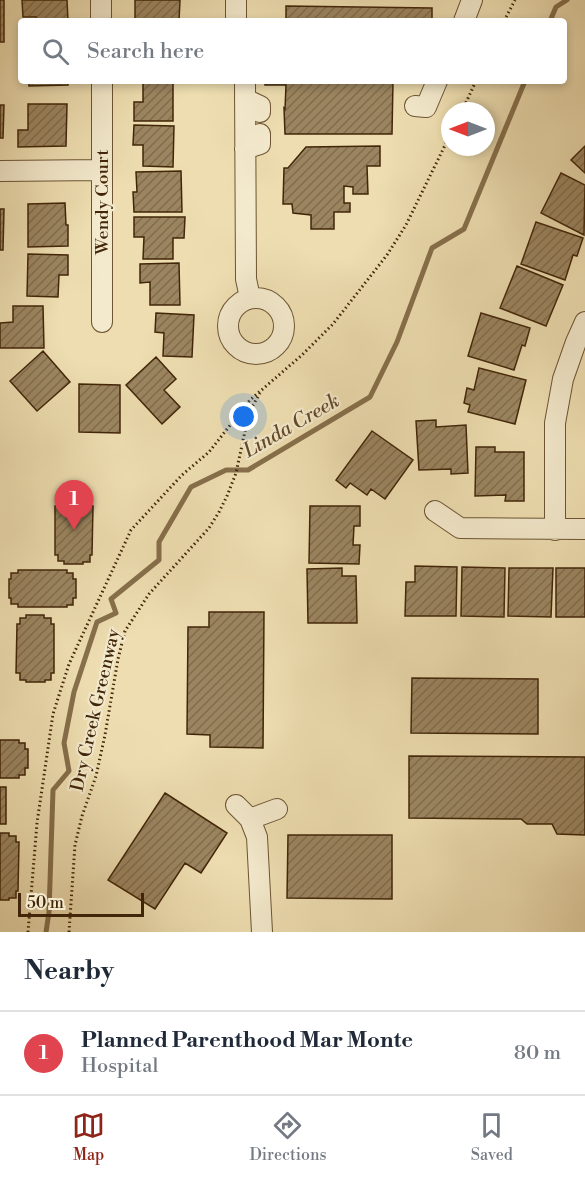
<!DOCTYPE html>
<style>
:root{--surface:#fff;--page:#f6f6f7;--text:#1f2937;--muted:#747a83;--line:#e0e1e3;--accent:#8f2418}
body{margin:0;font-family:"Libre Bodoni",serif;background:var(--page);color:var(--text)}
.compass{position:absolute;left:441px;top:102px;width:54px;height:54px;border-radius:50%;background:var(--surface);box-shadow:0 3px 9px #0003;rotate:270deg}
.scale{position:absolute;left:18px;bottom:15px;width:126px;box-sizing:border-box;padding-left:6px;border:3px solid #422609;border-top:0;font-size:16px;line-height:21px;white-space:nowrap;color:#422609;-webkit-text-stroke:4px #f3e9cc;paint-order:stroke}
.you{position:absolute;left:244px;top:417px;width:21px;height:21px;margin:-15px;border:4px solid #fff;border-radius:50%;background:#1a73e8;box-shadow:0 0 0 9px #1a73e833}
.badge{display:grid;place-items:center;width:39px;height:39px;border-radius:50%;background:var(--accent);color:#fff;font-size:20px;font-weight:700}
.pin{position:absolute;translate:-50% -50px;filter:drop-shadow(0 2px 3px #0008)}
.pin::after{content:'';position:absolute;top:32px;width:21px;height:18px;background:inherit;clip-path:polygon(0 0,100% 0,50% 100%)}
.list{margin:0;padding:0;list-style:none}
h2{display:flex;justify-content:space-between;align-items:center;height:78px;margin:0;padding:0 24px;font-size:26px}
h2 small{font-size:20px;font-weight:400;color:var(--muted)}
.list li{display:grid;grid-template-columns:39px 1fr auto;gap:18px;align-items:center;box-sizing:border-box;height:84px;padding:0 24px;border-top:2px solid var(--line)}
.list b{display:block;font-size:22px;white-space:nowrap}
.list p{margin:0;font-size:20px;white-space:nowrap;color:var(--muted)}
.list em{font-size:20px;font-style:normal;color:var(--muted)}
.icon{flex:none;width:33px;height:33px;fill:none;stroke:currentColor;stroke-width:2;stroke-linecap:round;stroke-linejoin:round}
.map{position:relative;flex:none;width:585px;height:932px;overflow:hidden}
.search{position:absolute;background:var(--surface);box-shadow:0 3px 9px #0003;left:18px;right:18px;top:18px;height:66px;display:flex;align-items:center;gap:15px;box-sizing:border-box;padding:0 21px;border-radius:6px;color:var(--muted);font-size:22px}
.sheet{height:162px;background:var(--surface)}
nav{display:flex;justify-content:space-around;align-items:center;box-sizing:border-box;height:84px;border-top:2px solid var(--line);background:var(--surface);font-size:16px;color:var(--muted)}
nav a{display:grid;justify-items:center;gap:3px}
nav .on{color:var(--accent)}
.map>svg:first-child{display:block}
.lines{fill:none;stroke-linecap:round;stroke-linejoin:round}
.stream{stroke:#866f4b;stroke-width:5}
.building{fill:url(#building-hatch);stroke:#422609;stroke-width:1.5}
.minor-casing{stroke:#6d5433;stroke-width:22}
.path{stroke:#422609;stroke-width:3;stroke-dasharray:1.5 3;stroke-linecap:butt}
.minor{stroke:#f3e9cc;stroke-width:20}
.labels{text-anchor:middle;stroke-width:4.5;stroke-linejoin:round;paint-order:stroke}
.street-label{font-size:18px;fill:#422609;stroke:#f3e9cc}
.water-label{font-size:20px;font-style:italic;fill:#644a2a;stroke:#f3e9cc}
</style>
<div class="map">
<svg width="585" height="932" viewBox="0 0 585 932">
<defs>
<pattern id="building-hatch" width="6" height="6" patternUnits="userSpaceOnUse" patternTransform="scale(1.5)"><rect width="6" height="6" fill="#9b8560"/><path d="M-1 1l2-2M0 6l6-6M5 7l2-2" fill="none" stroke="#806d4d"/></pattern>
</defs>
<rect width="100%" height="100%" fill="#edddb0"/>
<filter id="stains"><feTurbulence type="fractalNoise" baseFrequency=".00333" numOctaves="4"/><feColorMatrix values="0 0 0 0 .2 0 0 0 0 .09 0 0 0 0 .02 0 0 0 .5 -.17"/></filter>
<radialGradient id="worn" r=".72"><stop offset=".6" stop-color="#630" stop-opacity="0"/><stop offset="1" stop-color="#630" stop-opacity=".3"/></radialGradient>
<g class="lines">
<path class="stream" d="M 550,21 L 556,7 L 567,0
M 46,932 L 49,912 L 53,790 L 69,771 L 64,743 L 74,692 L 97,622 L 116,613 L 111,599 L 159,560 L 159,542 L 191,487 L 226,470 L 248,470 L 370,397 L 397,342 L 432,248 L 464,229 L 525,81"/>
</g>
<path class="building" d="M 0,0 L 4,0 L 4,42 L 0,42 Z
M 22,0 L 67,0 L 68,21 L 36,21 L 36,17 L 23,17 Z
M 135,0 L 180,0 L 179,21 L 135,21 Z
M 286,6 L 432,8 L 432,21 L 286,21 Z
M 29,81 L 68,81 L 68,85 L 29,86 Z
M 143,81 L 173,81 L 173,121 L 134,121 L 134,102 L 143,102 Z
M 265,81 L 393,81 L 392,134 L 285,134 L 284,108 L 285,109 L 286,85 L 265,85 Z
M 28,104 L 67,104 L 66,146 L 18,147 L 18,130 L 28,130 Z
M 0,105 L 4,105 L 3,138 L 0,138 Z
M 134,125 L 174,126 L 173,167 L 143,166 L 143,145 L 133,145 Z
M 380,146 L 380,166 L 367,166 L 368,194 L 353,194 L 353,187 L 344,186 L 344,203 L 350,203 L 350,212 L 334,212 L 334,229 L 311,229 L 311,215 L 293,213 L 292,204 L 283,204 L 284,168 L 288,168 L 306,147 Z
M 585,146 L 585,173 L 571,160 Z
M 181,171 L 182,212 L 134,212 L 133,192 L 137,192 L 136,172 Z
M 561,173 L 585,185 L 584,235 L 541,213 Z
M 65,203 L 66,225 L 68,225 L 68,246 L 28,247 L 28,204 Z
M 0,209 L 4,209 L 3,250 L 0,250 Z
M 134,217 L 185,217 L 184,238 L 173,238 L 173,259 L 143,259 L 144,237 L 134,237 Z
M 536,222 L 583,238 L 577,256 L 573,255 L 565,280 L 521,264 Z
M 28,254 L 68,255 L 68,275 L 59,275 L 58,297 L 27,296 Z
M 179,263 L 180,305 L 150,305 L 150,282 L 140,283 L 140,264 Z
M 517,266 L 563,285 L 546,326 L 500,308 Z
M 13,306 L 43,306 L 44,348 L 0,348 L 0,323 L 13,322 Z
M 156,313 L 194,315 L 192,357 L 163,356 L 164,333 L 155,332 Z
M 481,313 L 530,328 L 525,346 L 522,345 L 514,370 L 468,356 Z
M 43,351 L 70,382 L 37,411 L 10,381 Z
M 156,357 L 176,379 L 164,390 L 180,407 L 162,424 L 126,385 Z
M 479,368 L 526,380 L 515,424 L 468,412 L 470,405 L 464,403 L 467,388 L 474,390 Z
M 79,384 L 120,385 L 120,433 L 79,432 Z
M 436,420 L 436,427 L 466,425 L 468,473 L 451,474 L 451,469 L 419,470 L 416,421 Z
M 372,431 L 413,460 L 385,499 L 371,489 L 367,495 L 350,483 L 346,488 L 336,480 Z
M 476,447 L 495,447 L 495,452 L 524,452 L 524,501 L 505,501 L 506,495 L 475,496 Z
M 64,497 L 83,497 L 83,499 L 90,499 L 90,506 L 93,506 L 92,555 L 90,555 L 90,562 L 83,562 L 83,564 L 64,564 L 64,561 L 58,561 L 58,555 L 55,555 L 55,506 L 58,506 L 58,499 L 64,499 Z
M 310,506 L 360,506 L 360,526 L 354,526 L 353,545 L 360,545 L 359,564 L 309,563 Z
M 415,566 L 457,567 L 456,616 L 405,616 L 406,582 L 415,582 Z
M 462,567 L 505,568 L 504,617 L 461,616 Z
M 342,568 L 342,576 L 356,576 L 357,623 L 308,623 L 307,569 Z
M 509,568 L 553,568 L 551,617 L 508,616 Z
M 556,568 L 585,568 L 585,617 L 556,617 Z
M 18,570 L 67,570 L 67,573 L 73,573 L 73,579 L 76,579 L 76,598 L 73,598 L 73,605 L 67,605 L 67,607 L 18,607 L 18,604 L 11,604 L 11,598 L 9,598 L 9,579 L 11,579 L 11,573 L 18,573 Z
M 209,612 L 264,612 L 263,748 L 210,747 L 210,735 L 187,734 L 188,627 L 209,627 Z
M 26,615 L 44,615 L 44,618 L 51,618 L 51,624 L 54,624 L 54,673 L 51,673 L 51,680 L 45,680 L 45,682 L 26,682 L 26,680 L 20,680 L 20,673 L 16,673 L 17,624 L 20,624 L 20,618 L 26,618 Z
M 412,678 L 538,679 L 538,734 L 411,733 Z
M 0,740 L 19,740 L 19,743 L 25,743 L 25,749 L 28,749 L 28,768 L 25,768 L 25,775 L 19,775 L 19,778 L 0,778 Z
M 409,756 L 585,757 L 585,835 L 557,834 L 552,824 L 527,824 L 521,819 L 409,818 Z
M 0,787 L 6,787 L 6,824 L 0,824 Z
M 165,793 L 227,833 L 201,873 L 185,863 L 155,909 L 108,880 Z
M 0,833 L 9,833 L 9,836 L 16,836 L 16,842 L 19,842 L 18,891 L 16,891 L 16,898 L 9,898 L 9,900 L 0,900 Z
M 288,835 L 392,835 L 392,899 L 287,898 Z"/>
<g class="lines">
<g class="minor-casing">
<path id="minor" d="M 101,0 L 101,21
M 236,0 L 236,21
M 464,21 L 472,0
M 102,81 L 102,322
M 245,81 L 246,279 L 250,298
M 245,99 L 260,106 L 260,112
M 415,106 L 426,107 L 437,81
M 245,149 L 260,144 L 260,134
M 0,171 L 102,170
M228 326a28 28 0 1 1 56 0a28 28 0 1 1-56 0Z
M 435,511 L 460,528 L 585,529
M 555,530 L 555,423 L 563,379 L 576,342 L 585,322
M 236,805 L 250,819 L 257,837 L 262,932
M 250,819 L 277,809"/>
</g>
<path class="path" d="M 504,21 L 515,0
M 462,111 L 476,81
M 28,932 L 37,823 L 53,714 L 69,664 L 131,530 L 182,475 L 209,452 L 250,400 L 302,355 L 333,324 L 387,255 L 406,225 L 450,135
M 69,932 L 75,845 L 82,816 L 96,776 L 105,735 L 118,659 L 125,631 L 149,594 L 209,528 L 219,512 L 227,496 L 236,473 L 247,422 L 252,407 L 260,393"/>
<use href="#minor" class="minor"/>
</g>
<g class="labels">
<g class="street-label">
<text transform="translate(102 202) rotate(-90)" y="6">Wendy Court</text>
<text transform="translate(95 710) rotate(-77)" y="6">Dry Creek Greenway</text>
</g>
<g class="water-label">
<text transform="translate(291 425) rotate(-30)" y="7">Linda Creek</text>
</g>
</g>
<rect width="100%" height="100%" filter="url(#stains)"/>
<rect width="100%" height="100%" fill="url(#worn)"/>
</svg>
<svg class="compass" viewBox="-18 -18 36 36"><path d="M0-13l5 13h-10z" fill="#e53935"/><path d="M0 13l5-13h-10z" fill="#747a83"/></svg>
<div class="scale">50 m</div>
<div class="you"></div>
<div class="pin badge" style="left:74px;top:530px;background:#e0444e">1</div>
<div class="search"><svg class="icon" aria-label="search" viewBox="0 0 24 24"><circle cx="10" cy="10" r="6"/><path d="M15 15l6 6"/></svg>Search here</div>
</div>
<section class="sheet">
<h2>Nearby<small></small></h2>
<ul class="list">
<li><span class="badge" style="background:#e0444e">1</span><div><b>Planned Parenthood Mar Monte</b><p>Hospital</p></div><em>80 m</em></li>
</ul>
</section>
<nav>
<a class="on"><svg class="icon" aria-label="map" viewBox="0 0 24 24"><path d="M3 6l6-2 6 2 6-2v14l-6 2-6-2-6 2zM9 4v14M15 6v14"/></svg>Map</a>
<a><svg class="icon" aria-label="directions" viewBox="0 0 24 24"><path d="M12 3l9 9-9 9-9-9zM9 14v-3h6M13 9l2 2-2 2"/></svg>Directions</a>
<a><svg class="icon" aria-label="saved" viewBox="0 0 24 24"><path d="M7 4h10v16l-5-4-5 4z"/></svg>Saved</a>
</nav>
